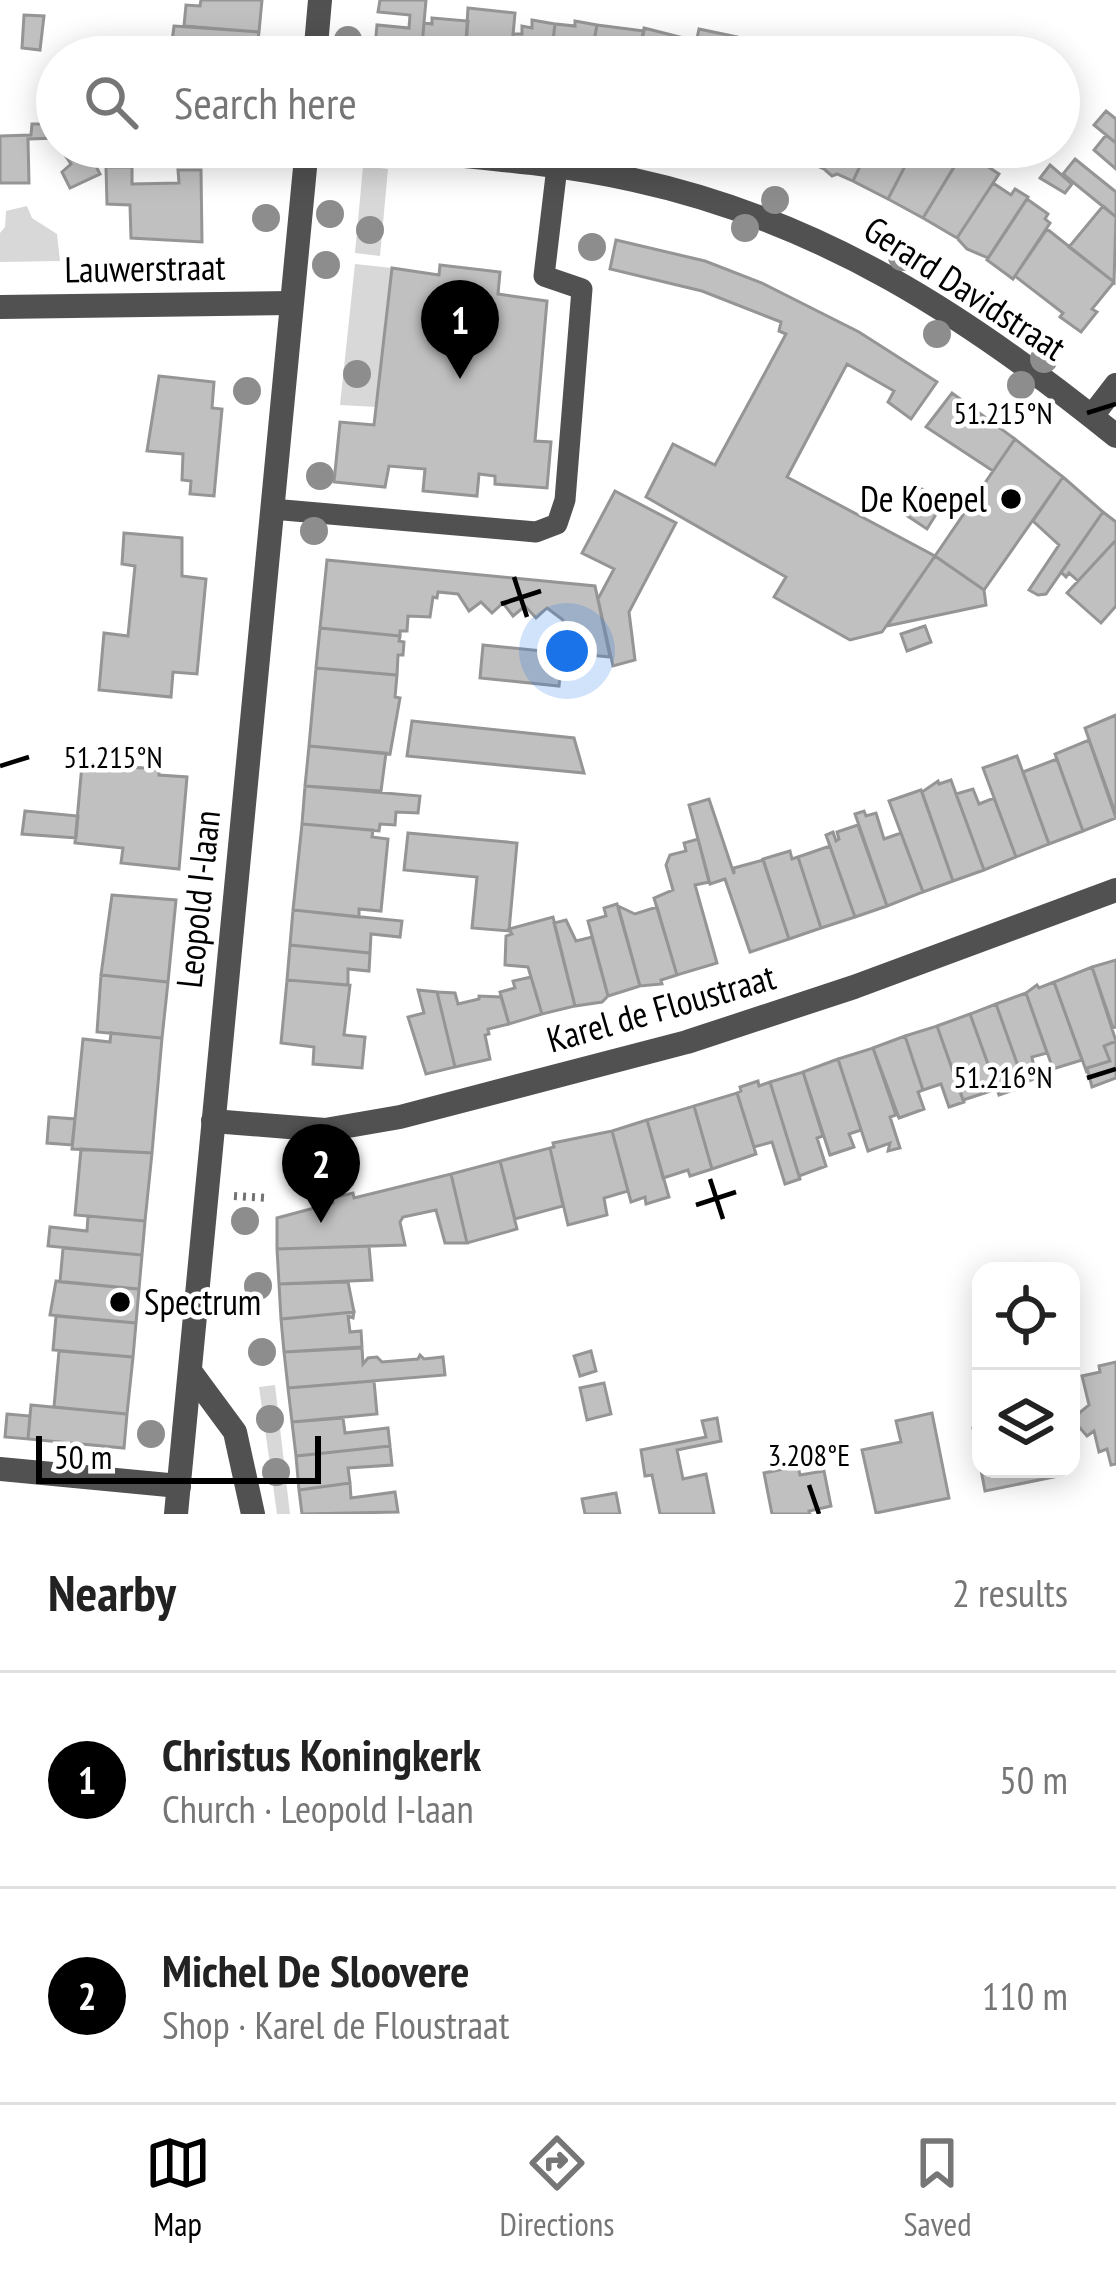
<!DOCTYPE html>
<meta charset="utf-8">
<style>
:root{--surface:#fff;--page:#f2f2f2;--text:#222;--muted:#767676;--line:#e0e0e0;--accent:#000}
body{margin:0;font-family:"PT Sans Narrow",sans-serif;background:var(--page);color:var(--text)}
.controls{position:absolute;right:36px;bottom:36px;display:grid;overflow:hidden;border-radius:24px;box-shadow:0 6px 30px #0003}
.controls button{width:108px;height:108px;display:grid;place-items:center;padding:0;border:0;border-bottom:3px solid var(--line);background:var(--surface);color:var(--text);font:60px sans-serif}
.scale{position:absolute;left:36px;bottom:30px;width:285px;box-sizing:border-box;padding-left:12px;border:6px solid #000;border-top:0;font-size:33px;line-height:42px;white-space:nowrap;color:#000;-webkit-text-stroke:9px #fff;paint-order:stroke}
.you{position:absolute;left:567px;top:651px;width:42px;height:42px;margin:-30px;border:9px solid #fff;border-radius:50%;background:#1a73e8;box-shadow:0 0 0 18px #1a73e833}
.badge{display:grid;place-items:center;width:78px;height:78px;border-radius:50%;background:var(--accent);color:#fff;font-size:39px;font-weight:700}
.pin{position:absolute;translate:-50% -99px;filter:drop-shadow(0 3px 6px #0008)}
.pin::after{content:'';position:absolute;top:63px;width:42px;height:36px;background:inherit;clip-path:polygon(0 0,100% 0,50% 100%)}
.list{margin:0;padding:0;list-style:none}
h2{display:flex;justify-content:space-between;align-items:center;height:156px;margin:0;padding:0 48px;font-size:51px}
h2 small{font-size:39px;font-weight:400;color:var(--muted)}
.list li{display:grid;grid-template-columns:78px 1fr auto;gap:36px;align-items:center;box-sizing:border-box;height:216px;padding:0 48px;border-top:3px solid var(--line)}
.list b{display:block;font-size:45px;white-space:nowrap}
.list p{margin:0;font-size:39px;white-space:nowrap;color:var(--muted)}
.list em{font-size:39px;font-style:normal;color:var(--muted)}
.icon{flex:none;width:66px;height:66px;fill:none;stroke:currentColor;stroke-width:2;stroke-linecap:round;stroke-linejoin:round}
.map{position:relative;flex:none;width:1116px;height:1514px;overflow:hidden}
.search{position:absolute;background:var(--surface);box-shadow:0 6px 30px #0003;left:36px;right:36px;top:36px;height:132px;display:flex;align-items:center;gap:30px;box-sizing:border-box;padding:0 42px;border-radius:66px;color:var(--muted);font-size:45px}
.sheet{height:588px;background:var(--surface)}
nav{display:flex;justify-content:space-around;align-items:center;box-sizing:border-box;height:168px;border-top:3px solid var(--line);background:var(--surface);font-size:33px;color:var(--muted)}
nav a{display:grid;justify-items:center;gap:6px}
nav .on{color:var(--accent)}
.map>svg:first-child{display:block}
.green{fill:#d8d8d8}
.building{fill:#c0c0c0;stroke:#959595;stroke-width:3}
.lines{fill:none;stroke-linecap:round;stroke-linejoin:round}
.path{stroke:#737373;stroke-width:8;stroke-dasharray:3 6;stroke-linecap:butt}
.service{stroke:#515151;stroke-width:21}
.minor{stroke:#515151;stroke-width:24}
.tertiary{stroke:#515151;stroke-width:24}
.tree{fill:#8d8d8d}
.ticks{fill:none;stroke:#000;stroke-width:4.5}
.poi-dot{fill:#000;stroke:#fff;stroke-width:4.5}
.labels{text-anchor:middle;stroke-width:9;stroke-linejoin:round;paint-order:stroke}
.street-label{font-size:36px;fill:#000;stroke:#fff}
.poi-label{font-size:36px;fill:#000;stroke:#fff;text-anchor:end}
.ticks-label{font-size:30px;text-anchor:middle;fill:#000;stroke:#fff;stroke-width:9;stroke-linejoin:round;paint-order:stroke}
</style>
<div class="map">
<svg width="1116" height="1514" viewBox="0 0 1116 1514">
<rect width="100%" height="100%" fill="#fff"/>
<path class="green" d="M 363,166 L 388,169 L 380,256 L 355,253 Z
M 27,206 L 32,218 L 57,234 L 60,261 L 0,262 L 0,233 L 5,227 L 6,211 Z
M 355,264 L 392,268 L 376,407 L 340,405 Z
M 275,1385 L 290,1514 L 277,1514 L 259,1387 Z"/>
<path class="building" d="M 201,0 L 262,0 L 259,32 L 184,26 L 186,5 L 200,6 Z
M 380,0 L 426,0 L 421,57 L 374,57 L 377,25 L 409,28 L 410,15 L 378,12 Z
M 468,8 L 515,13 L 511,57 L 465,57 Z
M 24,15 L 44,16 L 40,50 L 22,48 Z
M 432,18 L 468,21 L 465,57 L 421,57 L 424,23 L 432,24 Z
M 532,20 L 555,24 L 551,57 L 511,57 L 513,34 L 522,34 L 522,26 L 532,28 Z
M 575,21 L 597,25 L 591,57 L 551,57 L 555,24 L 575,26 Z
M 597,25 L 644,31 L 638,57 L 591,57 Z
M 174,26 L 259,32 L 256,57 L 170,57 Z
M 644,28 L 696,41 L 693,57 L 638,57 Z
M 699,29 L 737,37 L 732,57 L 693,57 Z
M 984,38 L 1009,54 L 1006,57 L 974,54 Z
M 1106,111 L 1116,119 L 1116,143 L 1094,125 Z
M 32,124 L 57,124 L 57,138 L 28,139 L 29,183 L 0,183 L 0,136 L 31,135 Z
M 1106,135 L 1116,143 L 1116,169 L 1094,150 Z
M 80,147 L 86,147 L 100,174 L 70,188 L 62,172 L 71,164 L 65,155 Z
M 794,147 L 833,147 L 824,169 L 791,154 Z
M 833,147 L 869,147 L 853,181 L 837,174 L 832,176 L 824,169 Z
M 869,147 L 915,147 L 888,199 L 853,181 Z
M 915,147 L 966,147 L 923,218 L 888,199 Z
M 964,151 L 999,174 L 957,238 L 923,218 Z
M 1075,159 L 1116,192 L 1116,217 L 1063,174 Z
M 1050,165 L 1072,184 L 1065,193 L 1040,178 Z
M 106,167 L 132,167 L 132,184 L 179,183 L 178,170 L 201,170 L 202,242 L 131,238 L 130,205 L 107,204 Z
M 993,183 L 1011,195 L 1015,189 L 1028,197 L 988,258 L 967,249 L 957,238 Z
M 1027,199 L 1048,214 L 1045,219 L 1050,223 L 1013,279 L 987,260 Z
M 1103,206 L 1116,217 L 1114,282 L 1069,247 Z
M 1047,229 L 1114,282 L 1092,309 L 1097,312 L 1081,332 L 1060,317 L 1063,313 L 1015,276 Z
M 616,240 L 705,261 L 762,283 L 859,332 L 937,382 L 911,419 L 888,402 L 894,391 L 847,364 L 787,477 L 935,556 L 882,632 L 850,640 L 774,597 L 786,577 L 646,497 L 673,444 L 715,465 L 786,334 L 779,331 L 781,322 L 702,291 L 610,269 Z
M 440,265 L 500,272 L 498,294 L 547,301 L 535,441 L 551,442 L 547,488 L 495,484 L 495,476 L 479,474 L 477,496 L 423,491 L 425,469 L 389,466 L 385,487 L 334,482 L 340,422 L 374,425 L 392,268 L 439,275 Z
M 159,376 L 214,382 L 212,408 L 222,409 L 214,496 L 190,494 L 191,481 L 182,480 L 183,454 L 147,451 Z
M 952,393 L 1015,439 L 993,471 L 926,427 Z
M 1015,439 L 1063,477 L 984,590 L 935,556 Z
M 1063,477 L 1103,512 L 1046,594 L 1038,595 L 1029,590 L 1059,545 L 1033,521 Z
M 922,489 L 943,503 L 927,529 L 906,515 Z
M 615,491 L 676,523 L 629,612 L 635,660 L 613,666 L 598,599 L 614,569 L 582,553 Z
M 1103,512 L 1116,522 L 1116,540 L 1078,581 L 1069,573 L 1066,577 L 1061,572 Z
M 124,533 L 182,538 L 182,576 L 206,579 L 197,674 L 173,672 L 171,697 L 99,690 L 104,633 L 128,636 L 135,566 L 122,564 Z
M 1116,540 L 1116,606 L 1101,623 L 1067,593 Z
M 935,556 L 984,590 L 986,605 L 887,626 Z
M 327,560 L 595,586 L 610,657 L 559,652 L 563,620 L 547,608 L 536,618 L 525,606 L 513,616 L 503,603 L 492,613 L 481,602 L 469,611 L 458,594 L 438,592 L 437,598 L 433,597 L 430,617 L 408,616 L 407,631 L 400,631 L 400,636 L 320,628 Z
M 925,626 L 931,642 L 907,651 L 901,634 Z
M 320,628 L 400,636 L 399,641 L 404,642 L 403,655 L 398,655 L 397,675 L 316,668 Z
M 483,645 L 563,653 L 559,686 L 480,678 Z
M 316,668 L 397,675 L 395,697 L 400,698 L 390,754 L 309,746 Z
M 1116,715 L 1116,815 L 1085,728 Z
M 412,721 L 574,738 L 584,773 L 407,756 Z
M 1089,740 L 1116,818 L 1083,831 L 1055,754 Z
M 309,746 L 386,753 L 381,791 L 305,786 Z
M 1017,756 L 1049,844 L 1016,857 L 983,768 Z
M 1057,759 L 1083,831 L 1049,844 L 1023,772 Z
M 82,764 L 159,769 L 159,775 L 187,777 L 179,869 L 121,863 L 123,848 L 75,843 Z
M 951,780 L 984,870 L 953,881 L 922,792 L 938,781 L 939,784 Z
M 305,786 L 420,796 L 418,813 L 396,812 L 395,825 L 380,824 L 379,831 L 302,824 Z
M 973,789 L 979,804 L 994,798 L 1016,857 L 984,870 L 956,794 Z
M 921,790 L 953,881 L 923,892 L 889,801 Z
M 709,799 L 734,874 L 734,868 L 763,860 L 789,939 L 750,952 L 725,879 L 710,884 L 689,805 Z
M 25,811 L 78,816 L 76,838 L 22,834 Z
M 864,811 L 866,816 L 876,813 L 884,839 L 901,833 L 923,892 L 887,906 L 855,814 Z
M 302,824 L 373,830 L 372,837 L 388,839 L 381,911 L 359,909 L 359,917 L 293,910 Z
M 858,825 L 887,906 L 855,917 L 826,835 L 833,832 L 836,841 L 839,839 L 837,832 Z
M 408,833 L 517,843 L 509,931 L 472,928 L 477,877 L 404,870 Z
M 698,839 L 709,882 L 695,885 L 717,963 L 677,975 L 654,898 L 673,890 L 666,865 L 670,855 L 686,851 L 684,843 Z
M 830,846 L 855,917 L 821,928 L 798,857 Z
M 790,851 L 792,859 L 798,857 L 821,928 L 789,939 L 763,859 Z
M 112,895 L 176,900 L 168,982 L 101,975 Z
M 617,904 L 640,986 L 608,996 L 588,921 L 606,916 L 604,908 Z
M 618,906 L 635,914 L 657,907 L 677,975 L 661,980 L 662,984 L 640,986 Z
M 293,910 L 402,921 L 400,937 L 371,934 L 370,953 L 290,945 Z
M 553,917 L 575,1006 L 542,1014 L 528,967 L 505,965 L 506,936 L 512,934 L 509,929 Z
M 566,920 L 576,941 L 592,937 L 608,996 L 602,1002 L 575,1006 L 554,923 Z
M 290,945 L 370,953 L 369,971 L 348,969 L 348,985 L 287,980 Z
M 1116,960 L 1116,1027 L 1113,1028 L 1092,967 Z
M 1092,967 L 1116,1041 L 1104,1046 L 1110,1061 L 1087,1068 L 1087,1073 L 1054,982 Z
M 101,975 L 168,982 L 162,1038 L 97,1032 Z
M 531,977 L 542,1014 L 509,1024 L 500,992 L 515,988 L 513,981 Z
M 287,980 L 350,985 L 344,1035 L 365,1037 L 362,1068 L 313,1064 L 314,1047 L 281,1043 Z
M 1054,982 L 1082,1060 L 1053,1069 L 1026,993 L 1037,985 L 1039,988 Z
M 418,990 L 437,992 L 455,1067 L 426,1074 L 408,1017 L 424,1013 Z
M 437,992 L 455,993 L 458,1004 L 479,999 L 479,996 L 501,997 L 509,1024 L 488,1029 L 489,1034 L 485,1035 L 490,1059 L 455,1067 Z
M 1026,993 L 1047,1053 L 1032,1057 L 1036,1078 L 1024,1083 L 996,1004 Z
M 996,1004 L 1025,1086 L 999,1095 L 970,1014 Z
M 970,1014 L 997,1089 L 963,1100 L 937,1026 Z
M 937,1026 L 964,1102 L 949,1107 L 941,1084 L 923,1090 L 905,1036 Z
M 111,1033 L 162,1038 L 152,1153 L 72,1149 L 83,1039 L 110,1042 Z
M 905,1036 L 923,1090 L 918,1092 L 924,1109 L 899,1118 L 873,1048 Z
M 1116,1041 L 1116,1078 L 1092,1087 L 1087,1068 L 1110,1061 L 1104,1046 Z
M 873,1048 L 896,1115 L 890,1117 L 900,1148 L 888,1151 L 890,1143 L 868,1151 L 838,1059 Z
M 838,1059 L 861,1130 L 849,1134 L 854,1147 L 830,1155 L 803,1072 Z
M 803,1072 L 823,1136 L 817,1138 L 826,1166 L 799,1176 L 770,1082 Z
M 758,1081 L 759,1086 L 770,1082 L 800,1179 L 785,1184 L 772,1142 L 754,1147 L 737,1093 L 741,1091 L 740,1087 Z
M 737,1093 L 756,1154 L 712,1169 L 694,1106 Z
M 694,1106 L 712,1169 L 690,1176 L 688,1170 L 663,1178 L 647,1120 Z
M 49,1117 L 75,1119 L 72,1145 L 47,1143 Z
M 647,1120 L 669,1197 L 646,1204 L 645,1197 L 631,1202 L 612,1131 Z
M 612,1131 L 628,1191 L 604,1198 L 607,1215 L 568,1225 L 550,1148 L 554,1147 L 553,1143 Z
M 550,1148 L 563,1206 L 515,1219 L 500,1161 Z
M 81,1149 L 152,1153 L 145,1221 L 75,1215 Z
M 500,1161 L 517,1229 L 467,1243 L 451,1174 Z
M 451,1174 L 467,1243 L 445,1243 L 436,1210 L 403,1217 L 400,1222 L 405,1245 L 277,1249 L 277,1218 L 333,1203 L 332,1198 L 353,1193 L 354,1198 L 358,1197 Z
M 88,1216 L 145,1221 L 142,1255 L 48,1246 L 50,1227 L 87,1231 Z
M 369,1246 L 372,1280 L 279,1284 L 277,1249 Z
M 63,1248 L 142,1255 L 139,1289 L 60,1282 Z
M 56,1281 L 139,1289 L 136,1323 L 50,1315 Z
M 348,1282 L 354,1312 L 281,1319 L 279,1284 Z
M 354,1312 L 353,1318 L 348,1316 L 350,1332 L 361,1331 L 362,1347 L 284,1352 L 281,1319 Z
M 56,1316 L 136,1323 L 133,1357 L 53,1350 Z
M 362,1348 L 363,1364 L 368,1358 L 377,1357 L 382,1362 L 418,1359 L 420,1355 L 424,1359 L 443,1357 L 445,1375 L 288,1388 L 284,1352 Z
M 59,1351 L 133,1357 L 127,1414 L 54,1407 Z
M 591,1351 L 596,1371 L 580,1376 L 574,1356 Z
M 1116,1362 L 1116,1464 L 1111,1465 L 1107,1449 L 1099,1452 L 1094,1431 L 1087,1436 L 1072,1419 L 1089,1405 L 1082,1376 L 1100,1372 L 1099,1366 Z
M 374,1381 L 377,1414 L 292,1422 L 288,1388 Z
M 604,1383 L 611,1414 L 587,1420 L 580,1388 Z
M 31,1405 L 127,1414 L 124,1448 L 28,1439 Z
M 932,1413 L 949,1498 L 876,1513 L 862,1450 L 901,1442 L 896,1421 Z
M 7,1414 L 30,1416 L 28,1439 L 5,1437 Z
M 343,1418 L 345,1433 L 388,1428 L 390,1446 L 296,1456 L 292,1422 Z
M 717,1418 L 721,1441 L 677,1450 L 683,1479 L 706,1474 L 714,1514 L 660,1514 L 652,1475 L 645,1476 L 641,1450 L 706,1437 L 702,1421 Z
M 981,1427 L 981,1469 L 1056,1469 L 1058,1476 L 985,1491 L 973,1428 Z
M 390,1446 L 392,1465 L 348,1468 L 350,1483 L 299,1490 L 296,1456 Z
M 798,1466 L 800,1475 L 824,1471 L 831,1506 L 809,1511 L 810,1514 L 772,1514 L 764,1473 Z
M 350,1483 L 351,1498 L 395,1492 L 398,1512 L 302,1514 L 299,1490 Z
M 616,1493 L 620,1514 L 585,1514 L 582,1499 Z"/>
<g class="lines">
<path class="path" d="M 234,1196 L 268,1198"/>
<path class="service" d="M 272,509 L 536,532 L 557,524 L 565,500 L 582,289 L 544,276 L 557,167"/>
<path class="minor" d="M 370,147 C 458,156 548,161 634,180 C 822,221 969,317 1116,436
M 0,307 L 291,303
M 1092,416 L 1116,385
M 213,1121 L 325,1130 L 400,1117 L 687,1042 L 854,987 L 1116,890
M 190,1371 L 235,1432 L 253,1514
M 0,1469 L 179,1486"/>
<path class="tertiary" d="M 315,57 L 320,0
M 176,1514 L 307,147"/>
</g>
<g class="tree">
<circle cx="348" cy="40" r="14"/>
<circle cx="775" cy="200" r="14"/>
<circle cx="330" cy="214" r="14"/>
<circle cx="266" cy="218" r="14"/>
<circle cx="745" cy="228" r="14"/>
<circle cx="370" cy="230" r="14"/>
<circle cx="592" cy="247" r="14"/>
<circle cx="902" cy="257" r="14"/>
<circle cx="326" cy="265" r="14"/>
<circle cx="937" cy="334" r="14"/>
<circle cx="1044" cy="359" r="14"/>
<circle cx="357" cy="374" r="14"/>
<circle cx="1021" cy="385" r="14"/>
<circle cx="247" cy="391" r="14"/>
<circle cx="320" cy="476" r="14"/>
<circle cx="314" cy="531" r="14"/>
<circle cx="245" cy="1221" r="14"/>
<circle cx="258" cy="1286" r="14"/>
<circle cx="262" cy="1352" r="14"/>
<circle cx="270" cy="1419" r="14"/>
<circle cx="151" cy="1434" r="14"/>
<circle cx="276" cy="1472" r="14"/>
</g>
<path class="ticks" d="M 1087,413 L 1116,404M 514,577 L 527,617M 501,604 L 541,591M 0,766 L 29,757M 1087,1078 L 1116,1069M 710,1179 L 723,1219M 696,1205 L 736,1192M 809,1485 L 819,1514"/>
<g class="poi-dot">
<circle cx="1011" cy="499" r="12"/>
<circle cx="120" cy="1302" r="12"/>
</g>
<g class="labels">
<g class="street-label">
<text transform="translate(145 268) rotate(-1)" y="13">Lauwerstraat</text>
<text transform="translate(965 288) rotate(33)" y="13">Gerard Davidstraat</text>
<text transform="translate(198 899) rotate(-84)" y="13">Leopold I-laan</text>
<text transform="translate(661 1008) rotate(-16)" y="13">Karel de Floustraat</text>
</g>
<g class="poi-label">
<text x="987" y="512">De Koepel</text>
<text x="144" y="1315" text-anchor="start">Spectrum</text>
</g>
</g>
<g class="ticks-label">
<text x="1003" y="424">51.215°N</text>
<text x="113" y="768">51.215°N</text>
<text x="1003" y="1088">51.216°N</text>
<text x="809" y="1466">3.208°E</text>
</g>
</svg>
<div class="controls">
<button><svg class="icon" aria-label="locate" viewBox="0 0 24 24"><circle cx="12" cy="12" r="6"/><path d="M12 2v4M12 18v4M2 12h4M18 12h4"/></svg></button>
<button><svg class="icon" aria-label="layers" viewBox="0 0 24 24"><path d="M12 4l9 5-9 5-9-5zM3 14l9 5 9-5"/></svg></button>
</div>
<div class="scale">50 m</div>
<div class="you"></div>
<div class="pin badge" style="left:460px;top:379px">1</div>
<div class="pin badge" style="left:321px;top:1223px">2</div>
<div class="search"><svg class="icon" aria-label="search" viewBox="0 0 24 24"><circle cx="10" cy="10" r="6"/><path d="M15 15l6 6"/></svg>Search here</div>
</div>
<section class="sheet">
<h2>Nearby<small>2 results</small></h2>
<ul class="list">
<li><span class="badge">1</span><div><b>Christus Koningkerk</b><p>Church · Leopold I-laan</p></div><em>50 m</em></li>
<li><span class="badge">2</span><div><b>Michel De Sloovere</b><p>Shop · Karel de Floustraat</p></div><em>110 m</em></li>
</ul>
</section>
<nav>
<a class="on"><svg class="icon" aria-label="map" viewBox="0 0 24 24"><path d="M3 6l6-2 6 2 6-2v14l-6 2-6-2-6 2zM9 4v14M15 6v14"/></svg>Map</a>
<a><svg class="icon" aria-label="directions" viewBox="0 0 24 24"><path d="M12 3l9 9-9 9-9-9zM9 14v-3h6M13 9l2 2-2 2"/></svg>Directions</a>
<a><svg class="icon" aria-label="saved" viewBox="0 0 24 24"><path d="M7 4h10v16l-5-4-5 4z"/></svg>Saved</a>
</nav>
